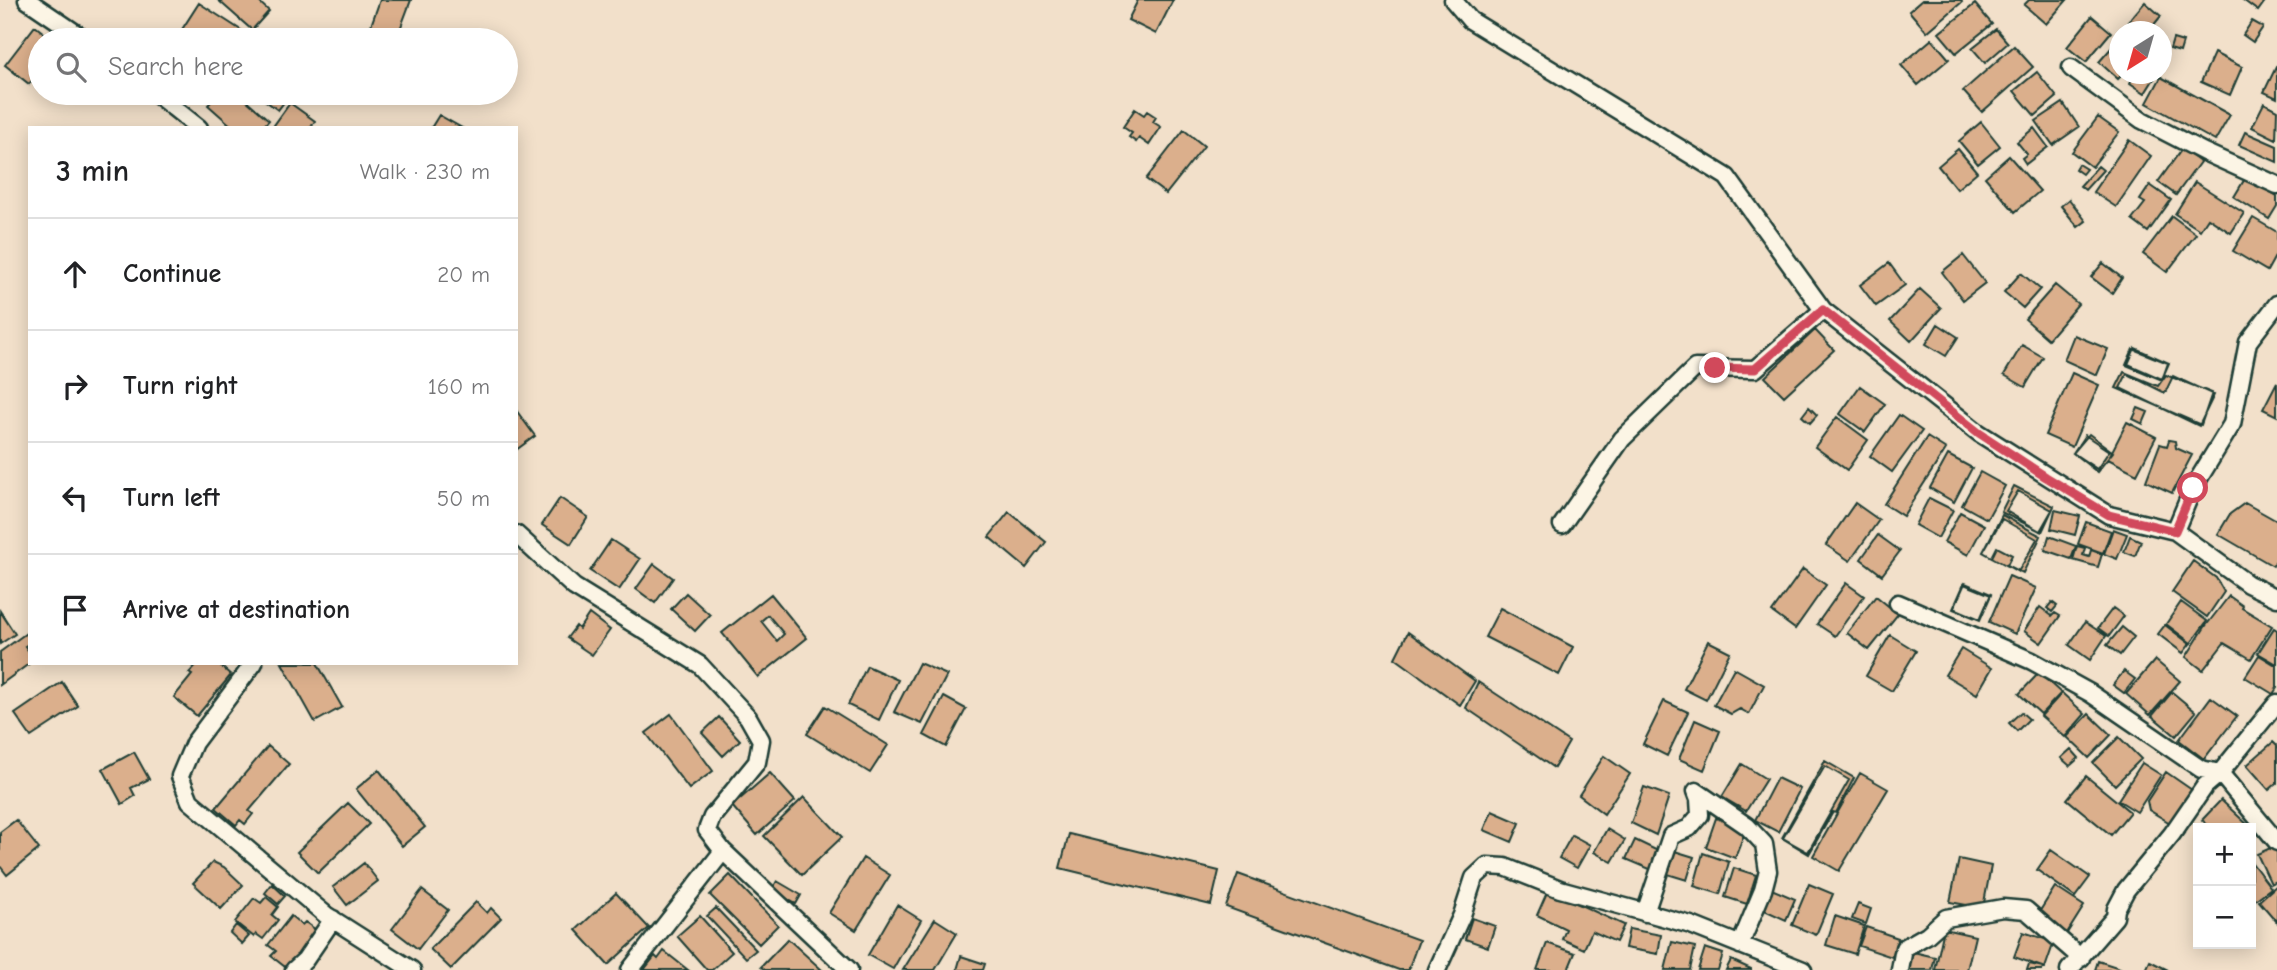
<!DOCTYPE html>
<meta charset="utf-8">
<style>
:root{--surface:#fff;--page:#f2f2f2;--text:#202124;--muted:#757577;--line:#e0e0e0}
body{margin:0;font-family:"Comic Neue",sans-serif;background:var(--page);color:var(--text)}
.controls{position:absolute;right:21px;bottom:21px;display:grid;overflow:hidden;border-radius:0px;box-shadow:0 4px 18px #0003}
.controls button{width:63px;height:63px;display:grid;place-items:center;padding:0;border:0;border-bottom:2px solid var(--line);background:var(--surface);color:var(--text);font:35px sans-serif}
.compass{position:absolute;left:2109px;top:21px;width:63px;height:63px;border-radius:50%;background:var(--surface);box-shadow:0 4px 18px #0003;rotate:217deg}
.stop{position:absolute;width:21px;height:21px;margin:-16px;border:5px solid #d1495b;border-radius:50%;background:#fff}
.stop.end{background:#d1495b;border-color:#fff;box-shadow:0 2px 7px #0008}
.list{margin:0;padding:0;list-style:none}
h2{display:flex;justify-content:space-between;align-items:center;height:91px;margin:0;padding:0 28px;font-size:30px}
h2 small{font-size:23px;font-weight:400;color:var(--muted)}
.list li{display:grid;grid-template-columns:46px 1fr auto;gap:21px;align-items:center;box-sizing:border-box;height:112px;padding:0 28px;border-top:2px solid var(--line)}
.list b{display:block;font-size:26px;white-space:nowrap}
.list em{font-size:23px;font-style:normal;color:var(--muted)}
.icon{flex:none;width:38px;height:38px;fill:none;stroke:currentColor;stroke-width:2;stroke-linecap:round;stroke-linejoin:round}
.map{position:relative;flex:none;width:2277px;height:970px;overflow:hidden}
.search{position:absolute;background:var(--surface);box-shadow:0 4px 18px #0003;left:28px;top:28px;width:490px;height:77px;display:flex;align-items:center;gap:18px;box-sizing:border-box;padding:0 24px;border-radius:38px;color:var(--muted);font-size:26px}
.panel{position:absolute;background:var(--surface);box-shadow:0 4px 18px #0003;left:28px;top:126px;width:490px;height:539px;border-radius:0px}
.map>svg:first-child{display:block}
.building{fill:#dbaf8c;stroke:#1f3d34;stroke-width:2;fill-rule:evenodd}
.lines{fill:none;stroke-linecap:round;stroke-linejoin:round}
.street-casing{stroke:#1f3d34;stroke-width:21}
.street{stroke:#fcf5e5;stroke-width:16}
.route{stroke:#d1495b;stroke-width:9}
</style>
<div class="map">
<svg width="2277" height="970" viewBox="0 0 2277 970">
<rect width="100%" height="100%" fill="#f2e0ca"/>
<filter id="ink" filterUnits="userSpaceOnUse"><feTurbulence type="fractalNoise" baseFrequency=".0143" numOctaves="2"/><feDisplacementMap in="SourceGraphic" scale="14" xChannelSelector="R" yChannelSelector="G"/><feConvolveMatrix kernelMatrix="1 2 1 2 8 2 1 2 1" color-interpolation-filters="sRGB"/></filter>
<g filter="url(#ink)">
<path class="building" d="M 218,0 L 257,0 L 269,11 L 252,30 Z
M 380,0 L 411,0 L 396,40 L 375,40 L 376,37 L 368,34 Z
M 1138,0 L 1173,0 L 1156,34 L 1128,20 Z
M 1922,0 L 1961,0 L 1962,2 L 1927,32 L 1909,11 Z
M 2029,0 L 2067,0 L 2046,24 L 2024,5 Z
M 2243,0 L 2266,0 L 2258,11 Z
M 2145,2 L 2161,16 L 2148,32 L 2139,32 L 2128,22 Z
M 199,3 L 247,34 L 243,40 L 195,40 L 181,31 Z
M 1975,4 L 1992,24 L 1956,53 L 1939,33 Z
M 2092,16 L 2111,32 L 2086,62 L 2067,47 Z
M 2252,21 L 2263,27 L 2253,42 L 2243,35 Z
M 35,26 L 53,40 L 40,40 L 40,70 L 29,84 L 5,65 Z
M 1996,29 L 2008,43 L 1985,63 L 1972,48 Z
M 2120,38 L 2120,74 L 2123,74 L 2118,79 L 2099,62 Z
M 1932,39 L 1949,59 L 1918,85 L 1901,65 Z
M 2173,39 L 2183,42 L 2180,52 L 2170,49 Z
M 2014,46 L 2033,67 L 1982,112 L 1963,91 Z
M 2214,53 L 2242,67 L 2230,95 L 2201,82 Z
M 2277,65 L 2277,98 L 2264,92 Z
M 2037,72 L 2057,97 L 2035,116 L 2014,91 Z
M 2135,74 L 2157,74 L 2145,93 L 2130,83 Z
M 2161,77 L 2230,115 L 2215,141 L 2147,103 Z
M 219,93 L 238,93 L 269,120 L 262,128 L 234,128 L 208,105 Z
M 255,93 L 291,93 L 278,110 Z
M 290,103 L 315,121 L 310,128 L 272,128 Z
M 2063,103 L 2079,127 L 2053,145 L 2036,121 Z
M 2264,103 L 2277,110 L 2276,139 L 2252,127 Z
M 1135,109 L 1144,115 L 1147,111 L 1156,117 L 1153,122 L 1161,127 L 1149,145 L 1139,138 L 1136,142 L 1129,137 L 1132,133 L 1123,127 Z
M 439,115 L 462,128 L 431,128 Z
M 2098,117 L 2119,132 L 2092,167 L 2072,152 Z
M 1981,122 L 2000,146 L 1978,164 L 1959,141 Z
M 2034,128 L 2048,147 L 2026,164 L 2022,158 L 2027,154 L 2017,142 Z
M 1184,130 L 1204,146 L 1166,194 L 1146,179 Z
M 2245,132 L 2277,146 L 2277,162 L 2239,145 Z
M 2129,140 L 2151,156 L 2116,207 L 2093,192 Z
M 1958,149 L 1977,172 L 1957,189 L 1938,166 Z
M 2182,149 L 2200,162 L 2176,195 L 2158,182 Z
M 2009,156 L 2040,191 L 2015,212 L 1985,177 Z
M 2078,164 L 2086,169 L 2082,174 L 2075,169 Z
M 2098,166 L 2103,170 L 2085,190 L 2080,186 Z
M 2246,177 L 2277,196 L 2277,206 L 2269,219 L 2234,197 Z
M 2195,182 L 2244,213 L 2231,233 L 2208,218 L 2200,230 L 2175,214 Z
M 2150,185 L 2171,200 L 2148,232 L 2132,220 L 2145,203 L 2140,200 Z
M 2069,199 L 2086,221 L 2078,227 L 2061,206 Z
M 2172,216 L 2196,234 L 2167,272 L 2143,254 Z
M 2253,218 L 2277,232 L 2277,253 L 2267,271 L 2233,251 Z
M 1963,255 L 1985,283 L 1963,300 L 1942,272 Z
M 1889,263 L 1905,285 L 1876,306 L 1860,285 Z
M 2103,263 L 2122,278 L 2112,293 L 2091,277 Z
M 2021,273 L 2040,289 L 2023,308 L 2004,292 Z
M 2055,285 L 2078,304 L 2048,339 L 2025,319 Z
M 1920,289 L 1941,308 L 1911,341 L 1890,321 Z
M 1938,324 L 1958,337 L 1946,356 L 1926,344 Z
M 1815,330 L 1834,350 L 1784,396 L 1765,377 Z
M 2074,335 L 2108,349 L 2097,375 L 2064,360 Z
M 2022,345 L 2043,357 L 2025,387 L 2004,375 Z
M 2135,348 L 2169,363 L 2162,379 L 2128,364 Z
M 2133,349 L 2168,363 L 2162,380 L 2126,365 Z
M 2124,372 L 2158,386 L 2166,375 L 2212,393 L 2201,425 L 2116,388 Z
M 2072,373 L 2099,385 L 2072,447 L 2045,435 Z
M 2127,374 L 2165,393 L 2173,376 L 2214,395 L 2199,426 L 2120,388 Z
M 2277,382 L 2277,416 L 2263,409 Z
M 1860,386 L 1885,404 L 1865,432 L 1840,414 Z
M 1809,407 L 1817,415 L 1810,423 L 1802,416 Z
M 2138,408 L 2148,412 L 2143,424 L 2133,419 Z
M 516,410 L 535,436 L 516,450 Z
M 1899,415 L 1922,431 L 1892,472 L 1870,456 Z
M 1837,417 L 1868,440 L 1847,470 L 1815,447 Z
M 2127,422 L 2156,437 L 2137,474 L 2108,459 Z
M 2089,434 L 2113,452 L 2097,472 L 2073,453 Z
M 2085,435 L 2109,451 L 2097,469 L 2073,453 Z
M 1927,437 L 1946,449 L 1903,516 L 1884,504 Z
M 2169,440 L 2175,441 L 2176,448 L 2192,455 L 2172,493 L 2146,481 L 2160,444 L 2167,446 Z
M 1948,455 L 1972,468 L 1954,502 L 1930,488 Z
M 1980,472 L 2005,486 L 1987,519 L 1962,505 Z
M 2014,486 L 2054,506 L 2042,532 L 2001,512 Z
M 2018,491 L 2052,510 L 2040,531 L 2006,511 Z
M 560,498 L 588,517 L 571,544 L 542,525 Z
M 1929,498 L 1953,510 L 1938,538 L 1915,525 Z
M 1855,503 L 1879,520 L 1850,561 L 1826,545 Z
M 2245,503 L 2277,521 L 2277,559 L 2273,566 L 2218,534 L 2230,514 Z
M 2055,510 L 2080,516 L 2075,535 L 2051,529 Z
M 1009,512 L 1046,542 L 1026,568 L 989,537 Z
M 1960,512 L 1984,525 L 1968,555 L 1944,542 Z
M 2002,515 L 2041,536 L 2023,573 L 2007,565 L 2012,555 L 1997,547 L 1992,557 L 1983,552 Z
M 2002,519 L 2037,539 L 2018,572 L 1983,552 Z
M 2086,522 L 2111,531 L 2103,553 L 2078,544 Z
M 2113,529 L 2127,534 L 2117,559 L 2104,554 Z
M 1878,535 L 1900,551 L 1882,575 L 1861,559 Z
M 2049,536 L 2076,546 L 2071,559 L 2045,550 Z
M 2130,536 L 2141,541 L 2135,556 L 2124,552 Z
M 611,540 L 640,559 L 619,590 L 590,571 Z
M 2077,546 L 2085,548 L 2083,555 L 2089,557 L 2091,550 L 2102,554 L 2098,567 L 2073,560 Z
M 2193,561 L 2216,578 L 2224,592 L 2207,617 L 2172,592 Z
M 654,564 L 673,578 L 655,603 L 636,589 Z
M 1803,569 L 1826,585 L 1795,629 L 1772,612 Z
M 2009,576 L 2036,588 L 2015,634 L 1989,622 Z
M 1846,583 L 1864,596 L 1835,636 L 1817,624 Z
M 1965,583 L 1991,594 L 1980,619 L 1954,608 Z
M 1964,584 L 1991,595 L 1980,620 L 1953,609 Z
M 686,593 L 710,615 L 695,631 L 671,609 Z
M 771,594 L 807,638 L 758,677 L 722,633 ZM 768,615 L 784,634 L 777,641 L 761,621 Z
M 1876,596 L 1898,614 L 1869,650 L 1847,633 Z
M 2229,596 L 2243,606 L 2242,608 L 2272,626 L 2251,659 L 2224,643 L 2203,670 L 2186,657 L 2205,627 Z
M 2052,602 L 2057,606 L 2052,612 L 2047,608 Z
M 2181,602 L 2207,621 L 2191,643 L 2166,624 Z
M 2040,607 L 2052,616 L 2055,613 L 2060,616 L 2041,643 L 2024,631 Z
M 1500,608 L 1573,647 L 1559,675 L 1485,637 Z
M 2113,608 L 2124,616 L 2109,636 L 2098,628 Z
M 0,611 L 15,634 L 0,644 Z
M 589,614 L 610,630 L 592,655 L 567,638 L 576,626 L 579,629 Z
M 2085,622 L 2106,636 L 2090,660 L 2069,645 Z
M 2165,625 L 2190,644 L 2183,653 L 2158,634 Z
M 2122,627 L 2134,637 L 2120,655 L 2107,645 Z
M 2274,628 L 2277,630 L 2277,664 L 2258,653 Z
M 29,631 L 30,643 L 25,646 L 30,653 L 30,663 L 0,685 L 0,652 Z
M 1408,632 L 1475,681 L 1460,705 L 1395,658 Z
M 1890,635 L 1916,651 L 1892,691 L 1866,676 Z
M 1708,641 L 1730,652 L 1706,700 L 1684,689 Z
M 1961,649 L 1992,668 L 1977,694 L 1945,675 Z
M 2259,655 L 2277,666 L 2277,688 L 2273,694 L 2245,677 Z
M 2155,660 L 2180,681 L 2150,715 L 2126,694 Z
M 198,663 L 217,663 L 231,675 L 197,716 L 174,697 L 192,675 L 189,673 Z
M 282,663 L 317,663 L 342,707 L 315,722 Z
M 919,663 L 947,675 L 922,724 L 894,712 Z
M 867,666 L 898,680 L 879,720 L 848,705 Z
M 1734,668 L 1764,685 L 1749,714 L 1740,709 L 1731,714 L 1714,705 Z
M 2124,671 L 2135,679 L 2124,693 L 2113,685 Z
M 2039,673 L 2061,693 L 2041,714 L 2019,694 Z
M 62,682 L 78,706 L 31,737 L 15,714 Z
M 1478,682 L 1569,742 L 1554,768 L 1466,708 Z
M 2172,692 L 2196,712 L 2176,736 L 2152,716 Z
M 2062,693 L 2085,714 L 2065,737 L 2041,716 Z
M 944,697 L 966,709 L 946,747 L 924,735 Z
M 2211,697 L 2237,716 L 2204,759 L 2179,740 Z
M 1664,701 L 1688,712 L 1667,756 L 1643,744 Z
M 825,706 L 888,745 L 870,773 L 807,734 Z
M 2021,712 L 2029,719 L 2017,731 L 2009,723 Z
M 671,714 L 713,771 L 689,789 L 646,733 Z
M 2089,714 L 2111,735 L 2089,758 L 2067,737 Z
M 719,717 L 740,740 L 723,756 L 702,733 Z
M 1695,720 L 1720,731 L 1704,770 L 1679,759 Z
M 2119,737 L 2141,759 L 2115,785 L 2093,763 Z
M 2273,742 L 2277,746 L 2277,783 L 2269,790 L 2247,765 Z
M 268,746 L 289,764 L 249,811 L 253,814 L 245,824 L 240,820 L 236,825 L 216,808 Z
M 2071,749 L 2079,758 L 2070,766 L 2061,758 Z
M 134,752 L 149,779 L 131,788 L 135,796 L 122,804 L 103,769 Z
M 1604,756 L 1630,774 L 1604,814 L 1579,795 Z
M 1825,761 L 1854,778 L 1836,813 L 1833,812 L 1809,854 L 1782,838 Z
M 2142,763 L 2161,775 L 2137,812 L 2118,800 Z
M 1742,764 L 1766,779 L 1746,811 L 1722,797 Z
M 1825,766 L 1849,780 L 1808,852 L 1783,838 Z
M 379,770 L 425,827 L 402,846 L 356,789 Z
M 2166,772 L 2192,790 L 2170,823 L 2149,810 L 2147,801 Z
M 770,773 L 795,801 L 757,835 L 732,806 Z
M 1860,773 L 1888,789 L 1839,871 L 1813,856 Z
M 2086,776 L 2130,812 L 2111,835 L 2067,799 Z
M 1777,778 L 1800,789 L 1778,832 L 1755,820 Z
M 1644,787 L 1669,796 L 1656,835 L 1631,823 Z
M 804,797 L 842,837 L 802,875 L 764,836 Z
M 2221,800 L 2251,828 L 2251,829 L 2211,828 L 2202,820 Z
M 348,803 L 369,824 L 318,873 L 297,852 Z
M 1492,811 L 1520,823 L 1512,842 L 1484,830 Z
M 1716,818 L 1746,829 L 1735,858 L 1706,847 Z
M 16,820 L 39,849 L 7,875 L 0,866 L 0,832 Z
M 1607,829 L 1625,840 L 1612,862 L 1594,852 Z
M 1069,834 L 1219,871 L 1211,905 L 1060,868 Z
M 1572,835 L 1590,845 L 1577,868 L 1559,858 Z
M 1635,840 L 1660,852 L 1652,870 L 1626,859 Z
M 2277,845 L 2277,881 L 2271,884 L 2257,854 Z
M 1668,849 L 1694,857 L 1687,880 L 1661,872 Z
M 2051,850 L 2090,877 L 2075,897 L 2037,870 Z
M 1703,853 L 1729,862 L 1720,894 L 1694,886 Z
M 863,858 L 890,875 L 856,930 L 829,913 Z
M 1959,859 L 1991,866 L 1983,908 L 1950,902 Z
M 213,862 L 224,867 L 243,885 L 221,909 L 193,883 Z
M 364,863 L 378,881 L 347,905 L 333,887 Z
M 2252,863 L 2271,888 L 2251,903 L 2251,864 Z
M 1734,868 L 1756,875 L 1747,904 L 1725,897 Z
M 1238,874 L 1419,940 L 1408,970 L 1399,970 L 1226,907 Z
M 730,875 L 778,925 L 759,944 L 710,895 Z
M 777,881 L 801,895 L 796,904 L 772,890 Z
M 272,884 L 285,896 L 278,904 L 265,893 Z
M 1809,884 L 1833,894 L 1816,935 L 1792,925 Z
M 2277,885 L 2277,922 L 2259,901 Z
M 2055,887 L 2084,906 L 2067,933 L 2038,914 Z
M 1769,888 L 1795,899 L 1786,920 L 1760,908 Z
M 422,890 L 448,910 L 418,949 L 392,929 Z
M 1548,890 L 1624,925 L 1616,942 L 1592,931 L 1584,949 L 1562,939 L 1566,929 L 1537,915 Z
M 616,893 L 649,928 L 608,965 L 576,930 Z
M 266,897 L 278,907 L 272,915 L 278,920 L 263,939 L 256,934 L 254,937 L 235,922 L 254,898 L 261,903 Z
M 476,902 L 487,913 L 491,908 L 501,918 L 451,969 L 430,949 Z
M 1858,904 L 1871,909 L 1866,924 L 1852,919 Z
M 897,905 L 921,920 L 893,969 L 868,955 Z
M 716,908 L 756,950 L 746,958 L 707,916 Z
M 291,916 L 302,925 L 305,922 L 319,932 L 289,970 L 271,956 L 276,951 L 268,945 Z
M 700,916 L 732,952 L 712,970 L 707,970 L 677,936 Z
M 1835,916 L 1864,926 L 1855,954 L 1826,945 Z
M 1472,918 L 1495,926 L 1488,947 L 1465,939 Z
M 935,919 L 957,933 L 935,970 L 903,970 Z
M 236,925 L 249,936 L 242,944 L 230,933 Z
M 1866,927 L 1898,938 L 1892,957 L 1859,946 Z
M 1629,929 L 1661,935 L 1658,954 L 1625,948 Z
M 1944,929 L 1975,936 L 1967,970 L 1935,970 Z
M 2023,932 L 2054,942 L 2045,968 L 2014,957 Z
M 788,939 L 822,970 L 765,970 L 761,967 Z
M 1672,942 L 1695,947 L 1690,970 L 1665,970 Z
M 1547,943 L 1575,953 L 1568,970 L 1537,970 Z
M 1705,948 L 1723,954 L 1718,970 L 1698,970 Z
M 664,951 L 688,970 L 644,970 L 655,956 L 658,959 Z
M 1909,951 L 1935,957 L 1932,970 L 1904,970 Z
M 961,956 L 985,964 L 983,970 L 957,970 Z
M 1731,960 L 1751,969 L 1751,970 L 1726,970 Z
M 2098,961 L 2120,968 L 2119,970 L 2095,970 Z
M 2150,961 L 2168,970 L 2146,970 Z
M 2029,964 L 2043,967 L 2042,970 L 2027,970 Z"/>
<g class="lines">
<g class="street-casing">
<path id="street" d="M 27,0 L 86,40
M 1453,0 L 1470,20 L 1727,177 L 1823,310 L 1979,433 L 2109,515 L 2175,531 L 2248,584 L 2277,598
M 2071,68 L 2142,120 L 2204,152 L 2277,185
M 155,93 L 199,128
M 1562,525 L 1622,439 L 1695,368 L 1755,369 L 1823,310
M 2175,531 L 2193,488 L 2232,424 L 2248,342 L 2277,304
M 516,534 L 574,587 L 700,665 L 748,717 L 761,740 L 757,762 L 712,817 L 707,830 L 723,851 L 849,970
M 1898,603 L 2032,661 L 2090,693 L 2201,769 L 2220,773 L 2277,842
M 254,663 L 194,743 L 180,776 L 190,801 L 326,915 L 412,970
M 1645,913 L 1671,836 L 1689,828 L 1700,815 L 1699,799 L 1696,791 L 1747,826 L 1764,844 L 1768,871 L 1763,890 L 1740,945
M 294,970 L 305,960 L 333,919
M 630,970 L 723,851
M 1437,970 L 1462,915 L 1474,878 L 1487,866 L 1505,867 L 1560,889 L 1691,925 L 1803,970
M 1900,970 L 1904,948 L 1927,935 L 1946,918 L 2003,908 L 2026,910 L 2081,958
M 2069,970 L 2115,917 L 2116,909 L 2126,890 L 2172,834 L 2205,786 L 2220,773 L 2277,703"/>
</g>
<use href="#street" class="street"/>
</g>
</g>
<g class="lines" filter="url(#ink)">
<path class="route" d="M 1715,368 L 1755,369 L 1823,310 L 1979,433 L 2046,477 L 2109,515 L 2175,531 L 2193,488"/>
</g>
</svg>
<div class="controls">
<button>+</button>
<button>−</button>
</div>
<svg class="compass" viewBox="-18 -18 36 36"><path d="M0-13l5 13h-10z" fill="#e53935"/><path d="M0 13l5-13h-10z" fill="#757577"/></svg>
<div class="stop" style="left:2193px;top:488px"></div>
<div class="stop end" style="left:1715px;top:368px"></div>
<div class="search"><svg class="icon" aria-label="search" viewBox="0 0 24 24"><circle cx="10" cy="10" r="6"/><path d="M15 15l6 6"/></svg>Search here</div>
<section class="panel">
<h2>3 min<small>Walk · 230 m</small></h2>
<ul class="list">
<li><svg class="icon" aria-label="ahead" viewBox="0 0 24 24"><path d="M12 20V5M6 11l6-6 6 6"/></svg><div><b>Continue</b></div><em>20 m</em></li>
<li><svg class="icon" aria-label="right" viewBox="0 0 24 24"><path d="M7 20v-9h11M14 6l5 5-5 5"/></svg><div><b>Turn right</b></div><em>160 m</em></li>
<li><svg class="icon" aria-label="left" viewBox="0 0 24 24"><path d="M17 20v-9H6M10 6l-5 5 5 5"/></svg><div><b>Turn left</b></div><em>50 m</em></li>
<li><svg class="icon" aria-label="arrive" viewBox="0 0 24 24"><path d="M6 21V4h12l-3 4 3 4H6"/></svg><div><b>Arrive at destination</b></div></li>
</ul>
</section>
</div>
